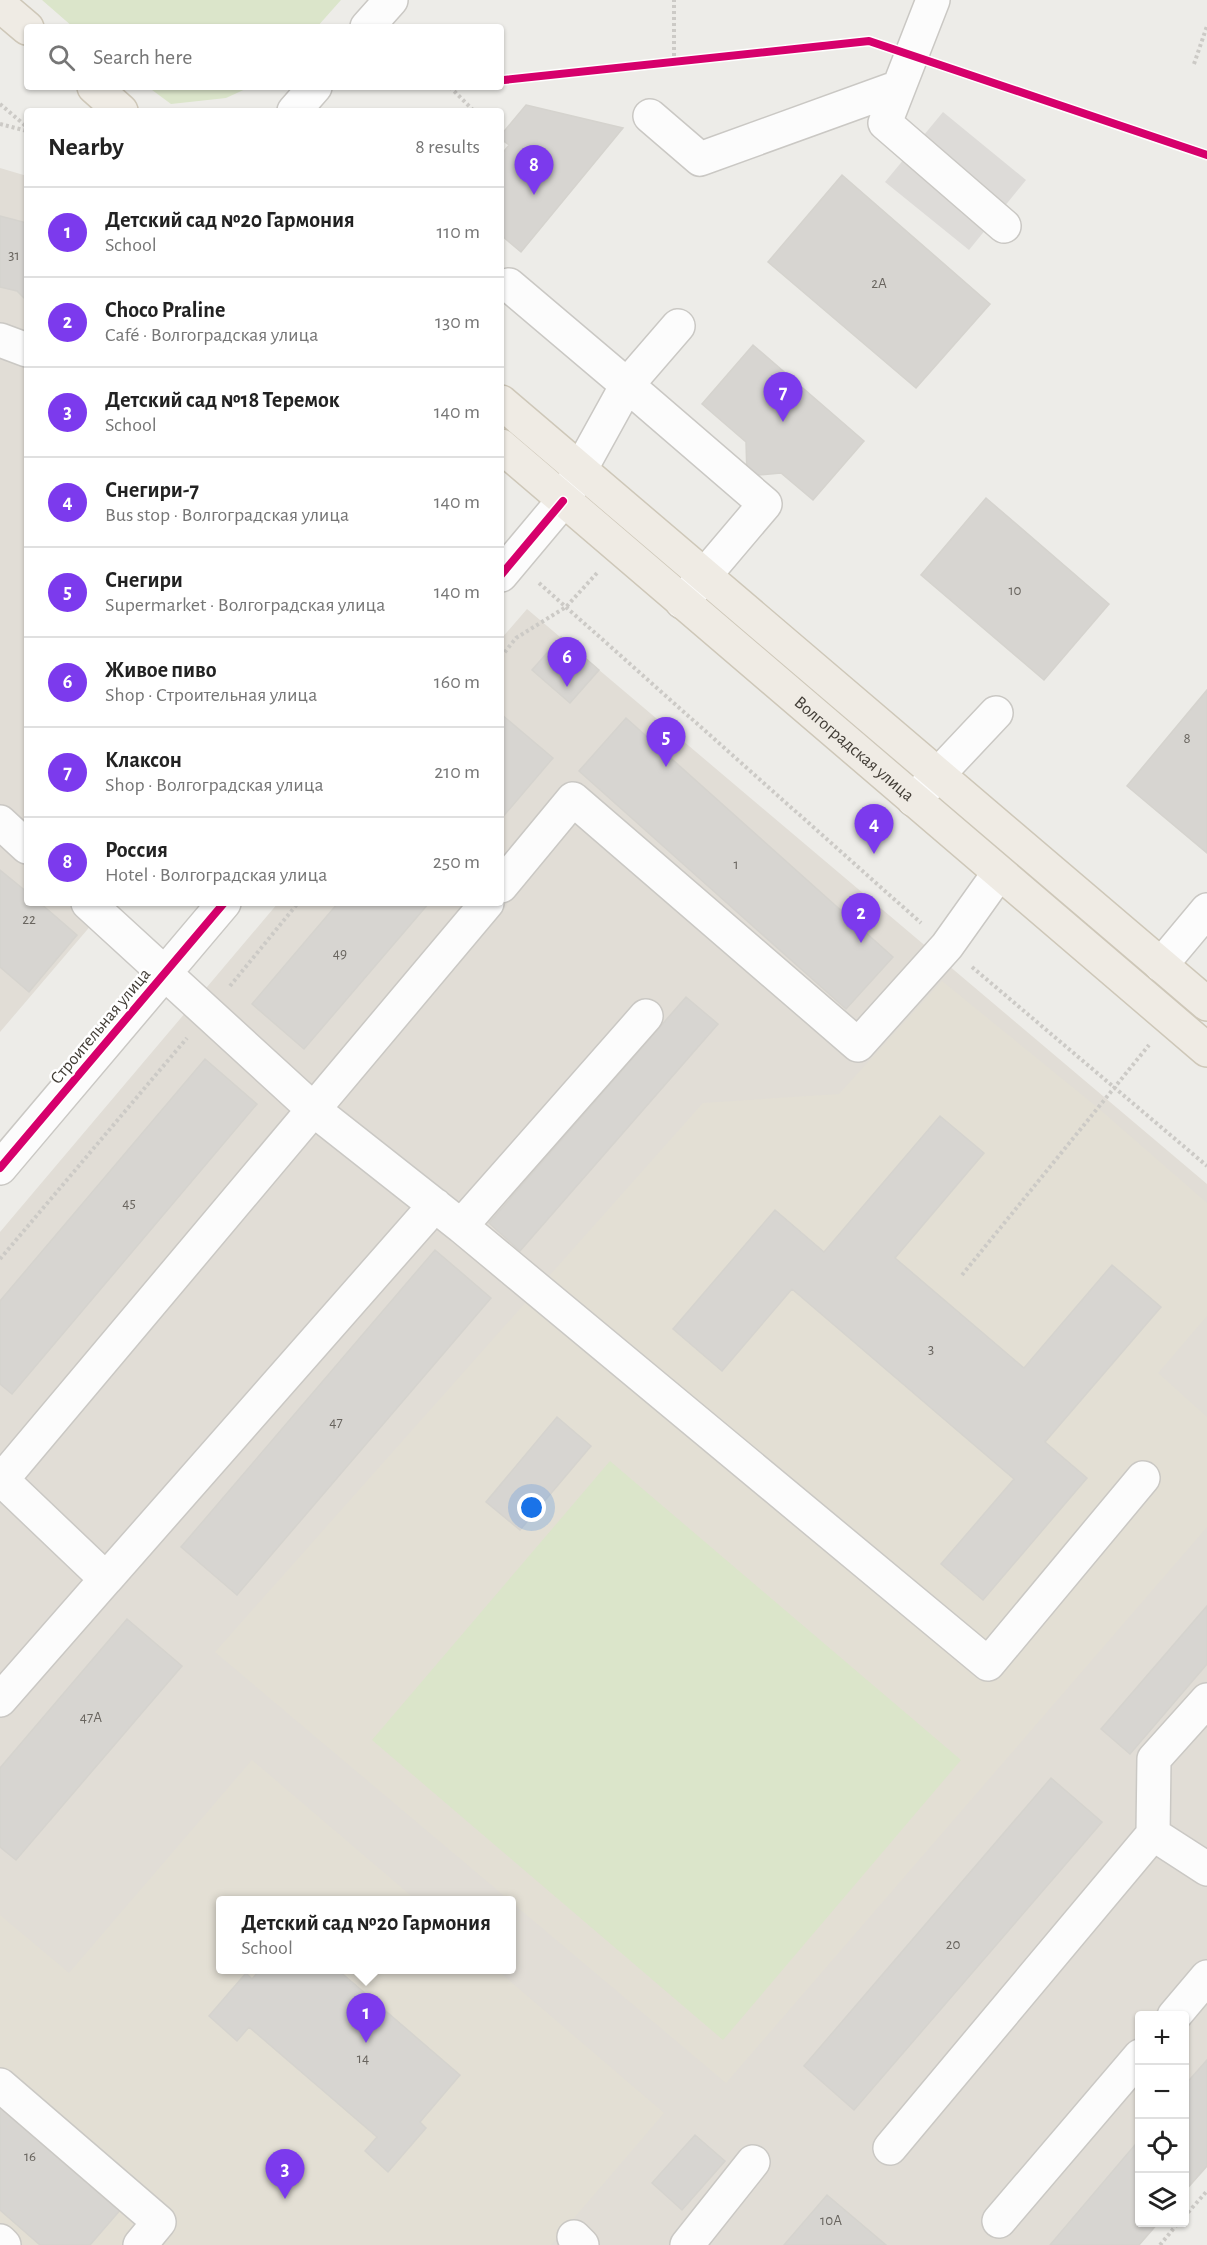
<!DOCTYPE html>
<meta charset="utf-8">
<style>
:root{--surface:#fff;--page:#f2f2f2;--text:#222;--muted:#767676;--line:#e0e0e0;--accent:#7c3aed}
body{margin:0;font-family:"Alegreya Sans",sans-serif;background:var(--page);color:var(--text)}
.controls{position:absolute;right:18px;bottom:18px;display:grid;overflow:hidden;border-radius:6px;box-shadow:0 2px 4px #0004}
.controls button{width:54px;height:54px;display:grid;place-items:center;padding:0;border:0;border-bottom:2px solid var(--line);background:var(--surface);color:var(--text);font:30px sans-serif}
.you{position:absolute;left:532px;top:1508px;width:21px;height:21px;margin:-15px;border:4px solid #fff;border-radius:50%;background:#1a73e8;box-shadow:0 0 0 9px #1a73e833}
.badge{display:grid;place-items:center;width:39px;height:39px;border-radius:50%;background:var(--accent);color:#fff;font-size:20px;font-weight:700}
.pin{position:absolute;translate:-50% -50px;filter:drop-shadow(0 2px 3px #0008)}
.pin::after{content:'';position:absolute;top:32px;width:21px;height:18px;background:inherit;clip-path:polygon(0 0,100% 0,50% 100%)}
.popup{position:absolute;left:216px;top:1896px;width:300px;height:78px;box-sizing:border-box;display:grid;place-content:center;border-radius:6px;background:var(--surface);filter:drop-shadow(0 2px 4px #0005);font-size:20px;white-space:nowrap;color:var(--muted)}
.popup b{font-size:22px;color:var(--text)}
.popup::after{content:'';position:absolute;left:50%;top:100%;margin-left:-12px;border:12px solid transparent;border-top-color:var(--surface)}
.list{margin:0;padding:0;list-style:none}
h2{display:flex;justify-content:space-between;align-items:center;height:78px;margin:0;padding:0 24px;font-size:26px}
h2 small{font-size:20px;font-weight:400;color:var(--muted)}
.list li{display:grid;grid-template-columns:39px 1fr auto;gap:18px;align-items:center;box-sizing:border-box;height:90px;padding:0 24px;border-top:2px solid var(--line)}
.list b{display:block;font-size:22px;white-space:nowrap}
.list p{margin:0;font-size:20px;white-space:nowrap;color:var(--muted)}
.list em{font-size:20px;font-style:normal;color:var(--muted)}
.icon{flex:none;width:33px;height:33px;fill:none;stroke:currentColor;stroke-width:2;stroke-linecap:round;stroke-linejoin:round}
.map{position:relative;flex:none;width:1207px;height:2245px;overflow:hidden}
.search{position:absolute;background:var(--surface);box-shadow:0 2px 4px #0004;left:24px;top:24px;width:480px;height:66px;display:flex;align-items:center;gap:15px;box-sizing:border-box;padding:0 21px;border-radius:6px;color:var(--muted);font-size:22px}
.panel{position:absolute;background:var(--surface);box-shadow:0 2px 4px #0004;left:24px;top:108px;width:480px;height:798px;border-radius:6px}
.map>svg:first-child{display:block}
.residential{fill:#e1ddd6;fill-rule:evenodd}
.education{fill:#e3dfd4}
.green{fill:#dbe5ca}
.parking{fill:#dddbd8}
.building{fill:#d7d5d1;stroke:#d5d3ce;stroke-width:1.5}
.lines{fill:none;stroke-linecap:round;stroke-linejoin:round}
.minor-casing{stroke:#cac8c4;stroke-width:36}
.major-casing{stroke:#cec7b8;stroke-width:36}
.path{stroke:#cccac6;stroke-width:4;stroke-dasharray:3 3;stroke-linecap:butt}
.minor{stroke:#fcfcfc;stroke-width:33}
.major{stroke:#efebe4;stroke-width:33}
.cycleway-casing{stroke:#fff;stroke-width:11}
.cycleway{stroke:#d6006c;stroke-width:8}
.labels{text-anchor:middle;stroke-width:5;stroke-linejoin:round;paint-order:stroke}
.number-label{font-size:15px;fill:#68645e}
.street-label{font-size:18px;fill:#423d36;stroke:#fff}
</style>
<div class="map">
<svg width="1207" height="2245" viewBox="0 0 1207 2245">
<rect width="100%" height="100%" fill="#edece8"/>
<path class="residential" d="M 0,168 L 27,176 L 27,903 L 110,903 L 0,1032 Z
M 527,609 L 1207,1184 L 1207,2148 L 1185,2174 L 1184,2016 L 1140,2016 L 1140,2222 L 1124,2245 L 0,2245 L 0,1232 L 278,903 L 501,903 L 501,639 ZM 220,1900 L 512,1900 L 512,1970 L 220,1970 Z"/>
<path class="education" d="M 942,981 L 1098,1108 L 1207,1203 L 1207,1316 L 1158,1373 L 1207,1417 L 1207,1527 L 726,2083 L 215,1652 L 703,1103 L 839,1094 Z
M 252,1760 L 416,1900 L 220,1900 L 220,1970 L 497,1970 L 664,2113 L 551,2245 L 0,2245 L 0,1915 L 69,1973 Z"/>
<path class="green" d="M 42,0 L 341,0 L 317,27 L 73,27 Z
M 148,87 L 250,87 L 226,98 L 171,104 Z
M 610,1461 L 961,1760 L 723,2040 L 372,1740 Z"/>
<path class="parking" d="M 943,112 L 1026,180 L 969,250 L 885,182 Z"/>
<path class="building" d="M 526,105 L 623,128 L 521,252 L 501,235 L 501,155 L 509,145 L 501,139 L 501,135 Z
M 842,175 L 990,304 L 916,388 L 768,262 Z
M 0,216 L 27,223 L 27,301 L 17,291 L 0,287 Z
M 753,345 L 864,441 L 813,500 L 781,473 L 747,476 L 746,442 L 702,404 Z
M 986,498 L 1109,604 L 1044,680 L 921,575 Z
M 561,637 L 599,670 L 570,703 L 532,670 Z
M 1207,690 L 1207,853 L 1127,786 Z
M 501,714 L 553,758 L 501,819 Z
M 626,718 L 893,957 L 846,1009 L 579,771 Z
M 0,870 L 27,892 L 27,903 L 40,903 L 77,935 L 29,992 L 0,967 Z
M 338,903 L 429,903 L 304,1049 L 252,1004 Z
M 686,997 L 718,1024 L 520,1251 L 489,1223 Z
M 205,1059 L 257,1104 L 12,1394 L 0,1384 L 0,1301 Z
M 940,1116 L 984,1153 L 895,1258 L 1024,1368 L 1112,1265 L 1161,1307 L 1045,1442 L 1087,1478 L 983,1600 L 941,1564 L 1014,1479 L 792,1289 L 722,1371 L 673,1329 L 775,1210 L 824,1252 Z
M 435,1250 L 491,1298 L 237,1595 L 181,1547 Z
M 557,1417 L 591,1446 L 520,1530 L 486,1502 Z
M 1207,1606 L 1207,1664 L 1130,1754 L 1101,1729 Z
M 127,1619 L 182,1666 L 16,1860 L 0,1847 L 0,1768 Z
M 1051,1778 L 1102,1822 L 854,2110 L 804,2066 Z
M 260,1970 L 338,1970 L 460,2075 L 420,2122 L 426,2128 L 388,2172 L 365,2151 L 377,2137 L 249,2027 L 237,2041 L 209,2016 L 246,1973 L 252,1979 Z
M 1207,2060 L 1207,2166 L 1184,2192 L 1184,2086 Z
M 0,2104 L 121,2209 L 90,2245 L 40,2245 L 0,2210 Z
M 695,2135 L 725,2161 L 682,2210 L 652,2183 Z
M 1140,2139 L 1140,2222 L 1159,2222 L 1139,2245 L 1050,2245 Z
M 827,2195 L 886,2245 L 784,2245 Z"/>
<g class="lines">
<g class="minor-casing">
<path id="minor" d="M 933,0 L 885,123 L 1004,226
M 367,27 L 391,0
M 294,111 L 315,87
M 650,116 L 700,159 L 899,87
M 509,285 L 627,385 L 678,326
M 0,340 L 27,350
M 501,575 L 563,501 L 627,385 L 765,504 L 682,602
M 914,800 L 996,713
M 0,822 L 27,847
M 501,886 L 573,799 L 858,1045 L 947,946 L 999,873
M 88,903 L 314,1110 L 461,1226 L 646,1016
M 1161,965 L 1207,910
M 0,1168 L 224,903
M 461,1226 L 988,1664 L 1143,1478
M 0,1478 L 106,1579 L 0,1700
M 0,1482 L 487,903
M 106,1579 L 435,1205
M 1153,1834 L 1154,1759 L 1207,1700
M 1174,2016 L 1207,1977
M 0,2085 L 159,2222 L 140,2245
M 890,2148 L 1153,1834 L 1207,1869
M 999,2221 L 1140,2056
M 574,2237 L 582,2245
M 0,2241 L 4,2245
M 687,2245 L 753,2162"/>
</g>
<g class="major-casing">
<g id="major">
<path d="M 0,5 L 27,28"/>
<path d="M 94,87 L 121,111"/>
<path d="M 501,402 L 1207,1004"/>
<path id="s1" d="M 501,446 L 1207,1050"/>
</g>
</g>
<path class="path" d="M 674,62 L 674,0
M 1194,64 L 1207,26
M 450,87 L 474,111
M 0,104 L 27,127
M 0,124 L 27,131
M 539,583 L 921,923
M 501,657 L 516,638 L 566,607 L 597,573
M 972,967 L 1207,1166
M 230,986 L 298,903
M 0,1259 L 187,1038
M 962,1275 L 1149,1045
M 1184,2217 L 1207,2191
M 1160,2245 L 1179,2222"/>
<use href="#minor" class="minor"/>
<use href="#major" class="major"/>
<g class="cycleway-casing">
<path id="cycleway" d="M 504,80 L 869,41 L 1207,155
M 501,575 L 563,501
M 0,1168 L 224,903"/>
</g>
<use href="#cycleway" class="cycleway"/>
</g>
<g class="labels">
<g class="number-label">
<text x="14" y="260">31</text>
<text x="879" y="288">2А</text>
<text x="1015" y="595">10</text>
<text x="1187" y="743">8</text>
<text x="736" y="869">1</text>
<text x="29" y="924">22</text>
<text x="340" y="958">49</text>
<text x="129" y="1208">45</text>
<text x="931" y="1354">3</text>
<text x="336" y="1427">47</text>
<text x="91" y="1722">47А</text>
<text x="953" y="1949">20</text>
<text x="363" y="2063">14</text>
<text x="30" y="2161">16</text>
<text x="831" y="2225">10А</text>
</g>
<g class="street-label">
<text dy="6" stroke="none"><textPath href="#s1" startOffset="465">Волгоградская улица</textPath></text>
<text transform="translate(100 1026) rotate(-50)" y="6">Строительная улица</text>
</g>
</g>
</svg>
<div class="controls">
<button>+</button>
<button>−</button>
<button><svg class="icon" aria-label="locate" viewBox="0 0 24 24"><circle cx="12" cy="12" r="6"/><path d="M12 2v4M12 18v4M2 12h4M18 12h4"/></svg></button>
<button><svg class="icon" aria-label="layers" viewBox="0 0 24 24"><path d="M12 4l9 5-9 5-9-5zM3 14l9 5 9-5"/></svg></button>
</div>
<div class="you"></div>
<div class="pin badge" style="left:366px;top:2043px">1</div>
<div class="popup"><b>Детский сад №20 Гармония</b>School</div>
<div class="pin badge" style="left:861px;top:943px">2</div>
<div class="pin badge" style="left:285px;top:2199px">3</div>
<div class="pin badge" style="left:874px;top:854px">4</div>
<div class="pin badge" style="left:666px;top:767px">5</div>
<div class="pin badge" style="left:567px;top:687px">6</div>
<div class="pin badge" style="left:783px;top:422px">7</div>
<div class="pin badge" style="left:534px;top:195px">8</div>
<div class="search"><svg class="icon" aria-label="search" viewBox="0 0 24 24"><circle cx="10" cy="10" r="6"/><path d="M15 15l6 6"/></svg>Search here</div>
<section class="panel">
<h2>Nearby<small>8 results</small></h2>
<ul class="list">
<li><span class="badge">1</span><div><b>Детский сад №20 Гармония</b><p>School</p></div><em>110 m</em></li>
<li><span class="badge">2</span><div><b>Choco Praline</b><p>Café · Волгоградская улица</p></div><em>130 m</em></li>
<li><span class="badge">3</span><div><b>Детский сад №18 Теремок</b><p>School</p></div><em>140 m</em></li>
<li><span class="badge">4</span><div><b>Снегири-7</b><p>Bus stop · Волгоградская улица</p></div><em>140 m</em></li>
<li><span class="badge">5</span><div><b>Снегири</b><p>Supermarket · Волгоградская улица</p></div><em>140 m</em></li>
<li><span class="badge">6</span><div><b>Живое пиво</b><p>Shop · Строительная улица</p></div><em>160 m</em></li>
<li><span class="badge">7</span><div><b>Клаксон</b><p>Shop · Волгоградская улица</p></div><em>210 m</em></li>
<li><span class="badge">8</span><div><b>Россия</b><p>Hotel · Волгоградская улица</p></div><em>250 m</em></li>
</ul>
</section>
</div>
